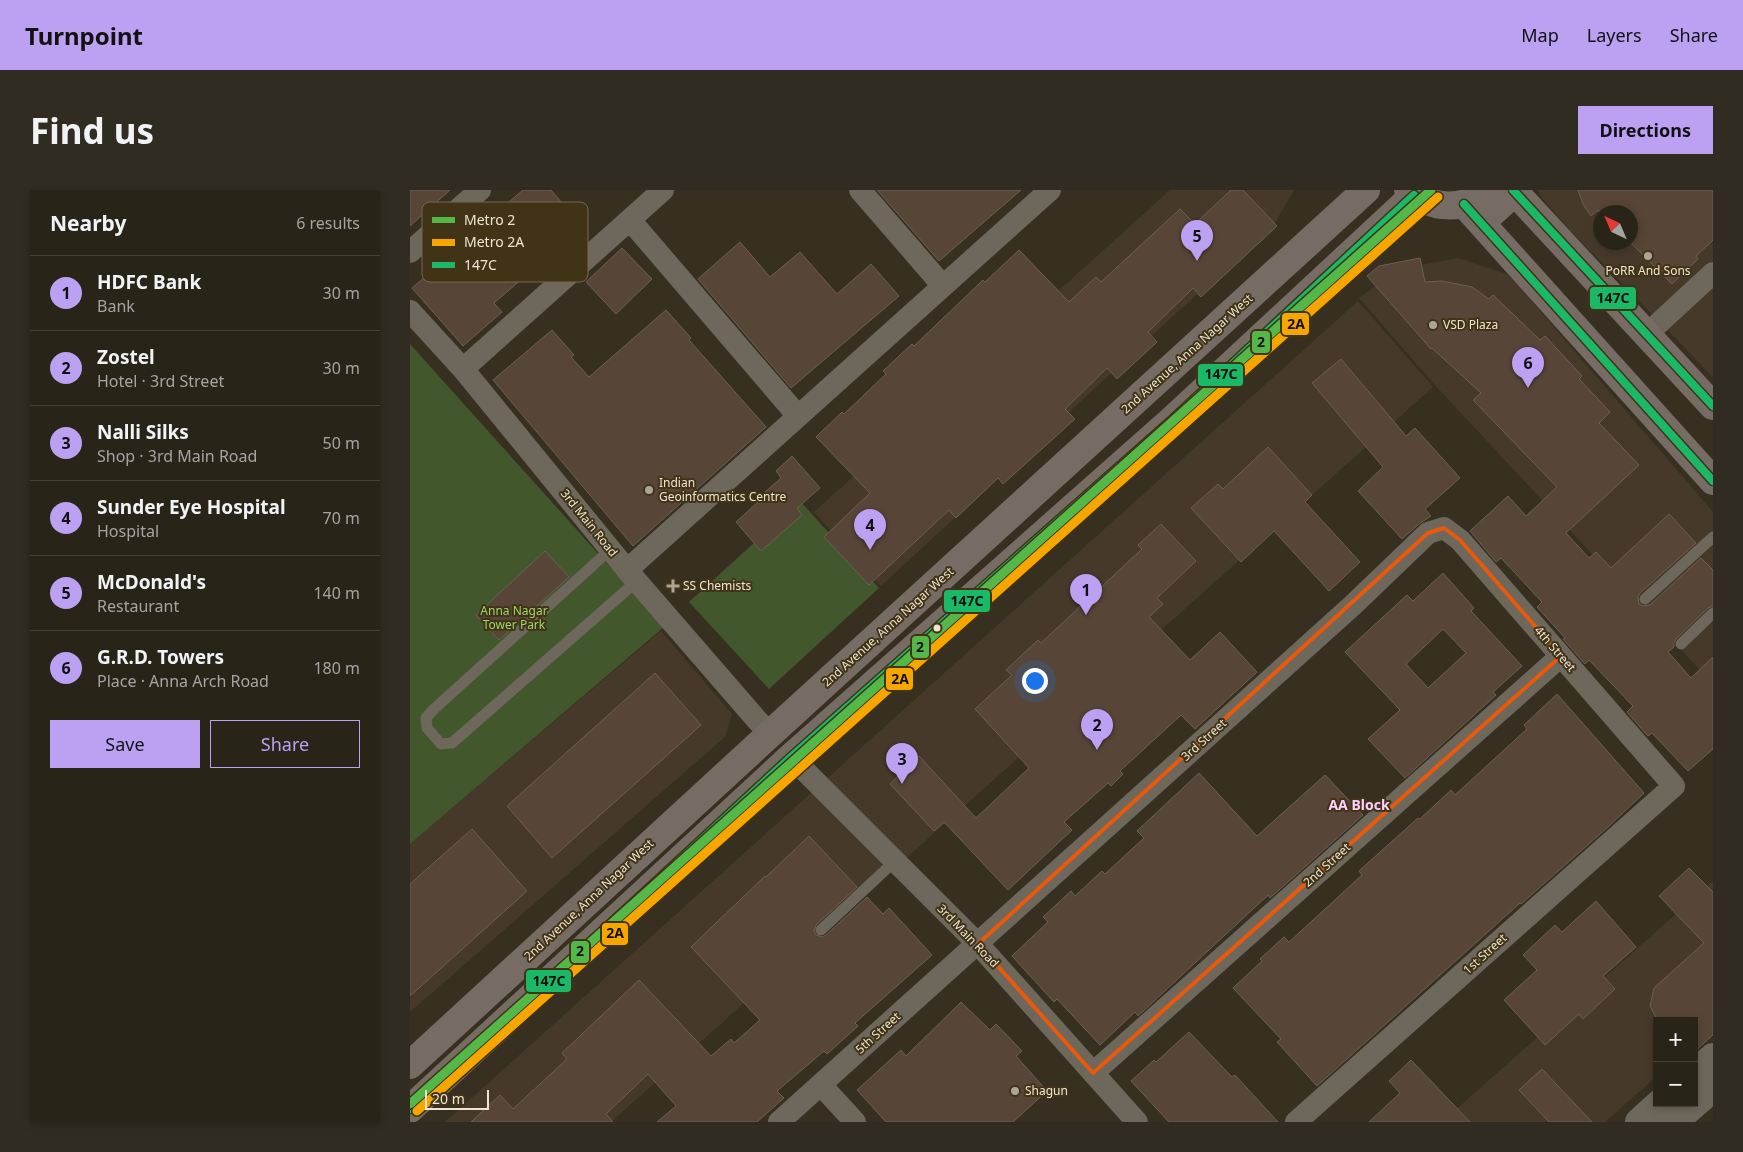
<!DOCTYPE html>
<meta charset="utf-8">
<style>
:root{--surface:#292418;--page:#312c21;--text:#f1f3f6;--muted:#a5a4a2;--line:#454137;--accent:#bca0f2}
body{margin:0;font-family:"Noto Sans",sans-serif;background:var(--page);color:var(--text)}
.controls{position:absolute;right:15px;bottom:15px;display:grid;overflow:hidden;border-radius:0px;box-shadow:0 2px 8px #0003}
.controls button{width:45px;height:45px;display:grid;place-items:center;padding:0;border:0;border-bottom:1px solid var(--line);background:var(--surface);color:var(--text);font:25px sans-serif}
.compass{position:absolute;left:1183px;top:15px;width:45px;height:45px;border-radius:50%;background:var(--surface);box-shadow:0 2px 8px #0003;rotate:316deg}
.scale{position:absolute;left:15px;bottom:12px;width:64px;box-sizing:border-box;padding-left:5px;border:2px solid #ede4d3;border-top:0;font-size:14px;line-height:18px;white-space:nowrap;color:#ede4d3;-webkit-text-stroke:4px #413316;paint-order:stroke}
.you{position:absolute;left:624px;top:490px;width:18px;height:18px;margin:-12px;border:4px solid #fff;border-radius:50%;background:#1a73e8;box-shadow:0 0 0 8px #1a73e833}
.badge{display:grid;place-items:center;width:32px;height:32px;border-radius:50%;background:var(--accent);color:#111;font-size:16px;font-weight:700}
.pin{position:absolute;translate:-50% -41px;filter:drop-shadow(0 1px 2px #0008)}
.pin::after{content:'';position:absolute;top:26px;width:18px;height:15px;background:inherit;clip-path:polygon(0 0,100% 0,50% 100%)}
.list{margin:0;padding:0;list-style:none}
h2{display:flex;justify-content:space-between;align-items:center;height:65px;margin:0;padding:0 20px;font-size:21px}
h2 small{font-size:16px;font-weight:400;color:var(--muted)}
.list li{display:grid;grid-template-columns:32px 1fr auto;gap:15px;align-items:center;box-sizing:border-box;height:75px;padding:0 20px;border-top:1px solid var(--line)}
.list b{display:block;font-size:19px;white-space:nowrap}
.list p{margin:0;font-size:16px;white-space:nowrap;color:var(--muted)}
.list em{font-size:16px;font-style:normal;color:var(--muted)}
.actions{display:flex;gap:10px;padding:15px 20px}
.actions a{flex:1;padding:11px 0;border:1px solid var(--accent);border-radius:0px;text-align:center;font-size:18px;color:var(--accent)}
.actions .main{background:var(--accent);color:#111}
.map{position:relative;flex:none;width:1303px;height:932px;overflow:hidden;border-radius:0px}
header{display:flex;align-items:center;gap:30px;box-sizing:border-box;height:70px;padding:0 25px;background:var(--accent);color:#111}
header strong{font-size:24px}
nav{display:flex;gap:28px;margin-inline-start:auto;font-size:18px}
.intro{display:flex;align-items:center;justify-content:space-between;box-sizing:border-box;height:120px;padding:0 30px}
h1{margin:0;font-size:35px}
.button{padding:12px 22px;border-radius:0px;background:var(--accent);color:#111;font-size:18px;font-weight:700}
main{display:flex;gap:30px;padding:0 30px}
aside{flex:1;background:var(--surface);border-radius:0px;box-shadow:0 2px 8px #0003}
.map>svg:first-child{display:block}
.commercial{fill:#46392a;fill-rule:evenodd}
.green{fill:#42572c}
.building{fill:#574637;stroke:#6a6056;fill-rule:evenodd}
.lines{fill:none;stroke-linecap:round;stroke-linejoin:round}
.service{stroke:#6d675c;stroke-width:11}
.minor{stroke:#6d675c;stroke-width:22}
.tertiary{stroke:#6d675c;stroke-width:28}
.secondary{stroke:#766c64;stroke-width:28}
.bus-1-casing{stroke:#413316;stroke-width:11}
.bus-1{stroke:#1ab867;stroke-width:8}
.metro-1-casing{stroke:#413316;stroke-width:12}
.metro-2-casing{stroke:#413316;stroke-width:12}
.metro-1{stroke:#53b848;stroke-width:9}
.metro-2{stroke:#f7a600;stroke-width:9}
.marked{fill:none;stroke:#e8590c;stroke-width:4;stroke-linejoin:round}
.poi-dot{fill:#ada594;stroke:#413316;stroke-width:2}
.bus-dot{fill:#ede4d3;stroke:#413316;stroke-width:2}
.labels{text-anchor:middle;stroke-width:4;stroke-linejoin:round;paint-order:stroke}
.poi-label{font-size:12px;fill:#ede4d3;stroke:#413316;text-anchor:start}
.street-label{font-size:12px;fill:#ede4d3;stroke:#413316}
.park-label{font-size:12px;fill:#9ed56c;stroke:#413316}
.neighbourhood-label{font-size:14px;font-weight:bold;fill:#fdcffe;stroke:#413316}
.key{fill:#413316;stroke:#75684f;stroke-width:1}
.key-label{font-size:14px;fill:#ede4d3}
.line-badge{stroke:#413316;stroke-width:2}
.pale-badge-label{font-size:14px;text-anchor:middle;font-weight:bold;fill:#111}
</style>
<header>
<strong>Turnpoint</strong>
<nav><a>Map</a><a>Layers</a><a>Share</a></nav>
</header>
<div class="intro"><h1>Find us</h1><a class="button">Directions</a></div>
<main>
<aside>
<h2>Nearby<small>6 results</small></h2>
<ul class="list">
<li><span class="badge">1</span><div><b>HDFC Bank</b><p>Bank</p></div><em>30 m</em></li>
<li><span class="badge">2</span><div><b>Zostel</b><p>Hotel · 3rd Street</p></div><em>30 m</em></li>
<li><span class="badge">3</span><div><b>Nalli Silks</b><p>Shop · 3rd Main Road</p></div><em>50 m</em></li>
<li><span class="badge">4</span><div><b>Sunder Eye Hospital</b><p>Hospital</p></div><em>70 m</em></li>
<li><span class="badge">5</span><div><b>McDonald's</b><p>Restaurant</p></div><em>140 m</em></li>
<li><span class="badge">6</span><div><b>G.R.D. Towers</b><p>Place · Anna Arch Road</p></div><em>180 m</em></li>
</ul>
<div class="actions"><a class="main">Save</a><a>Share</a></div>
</aside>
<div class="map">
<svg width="1303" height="932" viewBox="0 0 1303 932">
<rect width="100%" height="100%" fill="#373020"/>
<path class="commercial" d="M 760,0 L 884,0 L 866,31 L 471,396 L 404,322 Z
M 1128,0 L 1292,0 L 1303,13 L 1303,187 L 1162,42 L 1132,8 ZM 1190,22 L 1220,22 L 1220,52 L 1190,52 Z
M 1048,68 L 1099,85 L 1303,322 L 1303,494 L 1024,194 L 949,108 L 989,79 Z
M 948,111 L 1023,197 L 201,932 L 35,932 Z
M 251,441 L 322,524 L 315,547 L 0,822 L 0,654 Z
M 1303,691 L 1303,836 L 1284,831 L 1247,831 L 1247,886 L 1195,932 L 1032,932 Z"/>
<path class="green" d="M 0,154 L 254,437 L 0,654 Z
M 390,311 L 469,398 L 359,499 L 279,412 Z"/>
<path class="building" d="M 0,0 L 40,0 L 0,36 Z
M 113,0 L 141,0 L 172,37 L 84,113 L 92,122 L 53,156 L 2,98 L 42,64 L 44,67 L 96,22 L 92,18 Z
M 467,0 L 611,0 L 529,71 Z
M 821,0 L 833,0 L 867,36 L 791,107 L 783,98 L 738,142 L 747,152 L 707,189 L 697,178 L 655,219 L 665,229 L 593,294 L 588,288 L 546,328 L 539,320 L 459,395 L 414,347 L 460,303 L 406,247 L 432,222 L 434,224 L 476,184 L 473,181 L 502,154 L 504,156 L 573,90 L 575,92 L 609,60 L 659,112 L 686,87 L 691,92 L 770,19 L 785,34 Z
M 1168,0 L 1303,0 L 1303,50 L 1286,66 L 1288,69 L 1262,94 L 1220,52 L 1220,22 L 1190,23 L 1188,20 L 1181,26 L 1173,14 Z
M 330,52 L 360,87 L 390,62 L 427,104 L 461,74 L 489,106 L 381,198 L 288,89 Z
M 212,58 L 242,89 L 206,124 L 176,92 Z
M 1010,68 L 1015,92 L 1032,91 L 1062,97 L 1079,109 L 1083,105 L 1130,150 L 1135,146 L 1172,186 L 1169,189 L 1200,222 L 1189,233 L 1229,275 L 1156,343 L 1179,368 L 1186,362 L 1201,378 L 1259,324 L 1286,353 L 1230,403 L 1228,407 L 1229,414 L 1233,416 L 1240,415 L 1291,368 L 1303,380 L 1303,416 L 1298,418 L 1266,449 L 1264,452 L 1264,457 L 1258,462 L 1281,488 L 1303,467 L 1303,559 L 1278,581 L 1242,543 L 1238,546 L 1236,544 L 1217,522 L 1223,516 L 1179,470 L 1175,474 L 1153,449 L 1155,448 L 1127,417 L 1132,412 L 1091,368 L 1086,372 L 1060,341 L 1098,306 L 1116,326 L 1147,297 L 1063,210 L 1071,203 L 1022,158 L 1021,159 L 957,86 L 969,76 Z
M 256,120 L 281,148 L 279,150 L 356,237 L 223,356 L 83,190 L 142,140 L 164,165 L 161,167 L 179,187 Z
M 931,169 L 996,246 L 1005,238 L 1050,288 L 1015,319 L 1021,326 L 1009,334 L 992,349 L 948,301 L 973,277 L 902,193 Z
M 858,257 L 902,305 L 895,312 L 950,372 L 919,401 L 864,341 L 831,372 L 781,318 L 808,294 L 813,299 Z
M 382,266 L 410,298 L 387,318 L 392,325 L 351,361 L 326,332 L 348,312 L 346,310 L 371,288 L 366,281 Z
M 751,334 L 786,371 L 747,408 L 753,414 L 739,427 L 780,470 L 810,442 L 847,482 L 785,539 L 771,525 L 710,581 L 713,584 L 701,596 L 698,593 L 654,632 L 662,640 L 598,700 L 534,632 L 524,641 L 480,594 L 509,566 L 566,628 L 619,578 L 565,519 L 602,485 L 596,480 L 628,450 L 631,453 L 732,359 L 728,355 Z
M 135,361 L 159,387 L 89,450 L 66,425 Z
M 1033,383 L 1064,418 L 1061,421 L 1112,476 L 1083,502 L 1086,505 L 995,588 L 958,549 L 990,520 L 935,462 L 997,405 L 1003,411 ZM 1033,439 L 1056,463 L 1018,498 L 996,474 Z
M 245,483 L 291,535 L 142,668 L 97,616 Z
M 1147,504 L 1234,603 L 1198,637 L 1111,714 L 1110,713 L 907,896 L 867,852 L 871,849 L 823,798 L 852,771 L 850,769 L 874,747 L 879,752 L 914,720 L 952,685 L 949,681 L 1008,628 L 1010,629 L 1041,600 L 1045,605 L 1117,539 L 1114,535 Z
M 789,583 L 847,646 L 915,585 L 953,625 L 860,708 L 858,705 L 728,826 L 725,822 L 690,855 L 647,809 L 644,812 L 602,766 L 638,732 L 633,727 L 661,701 L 665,706 L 692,681 L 695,684 L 734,648 L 727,641 Z
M 62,639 L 117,701 L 0,806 L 0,694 Z
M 399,646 L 447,697 L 406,735 L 404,741 L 406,745 L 412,747 L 416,745 L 457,707 L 473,724 L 479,718 L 522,765 L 445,833 L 448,836 L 417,864 L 414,861 L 367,901 L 374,908 L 347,932 L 247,932 L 266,916 L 238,884 L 196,924 L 203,932 L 61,932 L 90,905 L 103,919 L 157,869 L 152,863 L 229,790 L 301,866 L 321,849 L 324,853 L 350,830 L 281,757 L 355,686 L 356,687 Z
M 1279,678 L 1303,702 L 1303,845 L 1284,862 L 1284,831 L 1248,831 L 1240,816 L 1244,798 L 1294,753 L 1249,706 Z
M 1186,711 L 1226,757 L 1193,786 L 1205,799 L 1173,829 L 1169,824 L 1135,855 L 1094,810 L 1127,780 L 1113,765 L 1145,735 L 1152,742 Z
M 551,812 L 580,840 L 586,834 L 612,861 L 606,866 L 637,901 L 603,932 L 476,932 L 447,900 L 491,860 L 496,866 Z
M 779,842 L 822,887 L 825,885 L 868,932 L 759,932 L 721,891 L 744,870 L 746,872 Z
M 1001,870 L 1060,932 L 959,932 L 990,903 L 979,891 Z
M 1132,879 L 1182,932 L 1139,932 L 1109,900 Z"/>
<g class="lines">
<path class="service" d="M 201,359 L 24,519 L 16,528 L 17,538 L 31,554 L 42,553 L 227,391
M 1235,409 L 1303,347
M 1271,454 L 1303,423
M 411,740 L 485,671"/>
<path class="minor" d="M 450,0 L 533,96
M 220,30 L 388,226
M 0,62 L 70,0
M 0,121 L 53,179 L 217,380 L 347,530 L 360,544
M 1237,144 L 1303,83
M 53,179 L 253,0
M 217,380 L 640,0
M 381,567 L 568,754 L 727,932
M 683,883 L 1151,466
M 411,895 L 445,932
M 369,932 L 943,415 L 1018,343 L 1034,338 L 1050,350 L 1264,596 L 886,932"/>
<path class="tertiary" d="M 1284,883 L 1303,867
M 1229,932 L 1250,913
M 1264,932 L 1303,898"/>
<path class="secondary" d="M 998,0 C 1021,19 1055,22 1077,0
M 1103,0 L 1303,216
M 1054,14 L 1303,291
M 1071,33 L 1105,2
M 0,875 L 360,544 L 956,0
M 0,919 L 381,567 L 763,229 L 1004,5"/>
<g class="bus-1-casing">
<path id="bus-1" d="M 1103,0 L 1303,216
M 1054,14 L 1303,291
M 0,919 L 381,567 L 763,229 L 1004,5"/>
</g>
<use href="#bus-1" class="bus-1"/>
<g class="metro-1-casing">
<path id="metro-1" d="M 0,914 L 1021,0"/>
</g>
<g class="metro-2-casing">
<path id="metro-2" d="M 7,921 L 1028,7"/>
</g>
<use href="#metro-1" class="metro-1"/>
<use href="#metro-2" class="metro-2"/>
</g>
<path class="marked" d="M 1034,338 L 1050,350 L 1151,466 L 683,883 L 568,754 L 1018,343 Z"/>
<g class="poi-dot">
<circle cx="1238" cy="66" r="5"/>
<circle cx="1023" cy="135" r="5"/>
<circle cx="239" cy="300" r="5"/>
<path d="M260.5 388.5h5v5h5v5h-5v5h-5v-5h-5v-5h5z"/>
<circle cx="605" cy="901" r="5"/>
</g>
<circle class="bus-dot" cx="527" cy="438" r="4.5"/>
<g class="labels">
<g class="poi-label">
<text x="1238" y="85" text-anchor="middle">PoRR And Sons</text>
<text x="1033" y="139">VSD Plaza</text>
<text x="249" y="297">Indian<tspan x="249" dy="14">Geoinformatics Centre</tspan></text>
<text x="273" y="400">SS Chemists</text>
<text x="615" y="905">Shagun</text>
</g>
<g class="street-label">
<text transform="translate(777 164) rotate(-42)" y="4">2nd Avenue, Anna Nagar West</text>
<text transform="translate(179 333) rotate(51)" y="4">3rd Main Road</text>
<text transform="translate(478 437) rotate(-42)" y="4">2nd Avenue, Anna Nagar West</text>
<text transform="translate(1145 459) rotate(49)" y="4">4th Street</text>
<text transform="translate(794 550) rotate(-42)" y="4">3rd Street</text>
<text transform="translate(917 675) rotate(-42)" y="4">2nd Street</text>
<text transform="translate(179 710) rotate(-43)" y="4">2nd Avenue, Anna Nagar West</text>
<text transform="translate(558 746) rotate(46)" y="4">3rd Main Road</text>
<text transform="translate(1075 764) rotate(-42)" y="4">1st Street</text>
<text transform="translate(468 843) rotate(-42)" y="4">5th Street</text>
</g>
<g class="park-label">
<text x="104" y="425">Anna Nagar<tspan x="104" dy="14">Tower Park</tspan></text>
</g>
<g class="neighbourhood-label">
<text x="949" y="620">AA Block</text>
</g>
</g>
<rect x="12" y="12" width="166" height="80" rx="8" class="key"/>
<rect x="22" y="27" width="23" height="6" fill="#53b848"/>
<rect x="22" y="49" width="23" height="7" fill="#f7a600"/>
<rect x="22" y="72" width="23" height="6" fill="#1ab867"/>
<g class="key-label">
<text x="54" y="35">Metro 2</text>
<text x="54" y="57">Metro 2A</text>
<text x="54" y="80">147C</text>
</g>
<g class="line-badge">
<rect x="1179" y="96" width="48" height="24" rx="5" fill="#1ab867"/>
<rect x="871" y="122" width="29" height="24" rx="5" fill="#f7a600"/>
<rect x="841" y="140" width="20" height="24" rx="5" fill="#53b848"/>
<rect x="787" y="173" width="47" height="24" rx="5" fill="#1ab867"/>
<rect x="533" y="399" width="48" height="24" rx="5" fill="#1ab867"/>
<rect x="501" y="445" width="19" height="24" rx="5" fill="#53b848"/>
<rect x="475" y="477" width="29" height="24" rx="5" fill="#f7a600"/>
<rect x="191" y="732" width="28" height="24" rx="5" fill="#f7a600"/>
<rect x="160" y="750" width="20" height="24" rx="5" fill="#53b848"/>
<rect x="115" y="779" width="47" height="24" rx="5" fill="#1ab867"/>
</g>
<g class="pale-badge-label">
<text x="1203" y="113">147C</text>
<text x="886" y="139">2A</text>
<text x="851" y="157">2</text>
<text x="811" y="189">147C</text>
<text x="557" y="416">147C</text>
<text x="510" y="462">2</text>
<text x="490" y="494">2A</text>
<text x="205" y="748">2A</text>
<text x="170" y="766">2</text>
<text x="139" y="796">147C</text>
</g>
</svg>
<div class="controls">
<button>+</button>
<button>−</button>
</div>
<svg class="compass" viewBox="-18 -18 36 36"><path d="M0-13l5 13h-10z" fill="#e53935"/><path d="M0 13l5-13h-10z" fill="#a5a4a2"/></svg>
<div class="scale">20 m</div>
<div class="you"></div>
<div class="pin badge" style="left:676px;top:425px">1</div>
<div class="pin badge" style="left:687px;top:560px">2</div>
<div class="pin badge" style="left:492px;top:594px">3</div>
<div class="pin badge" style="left:460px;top:360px">4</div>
<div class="pin badge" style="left:787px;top:71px">5</div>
<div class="pin badge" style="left:1118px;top:198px">6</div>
</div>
</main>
